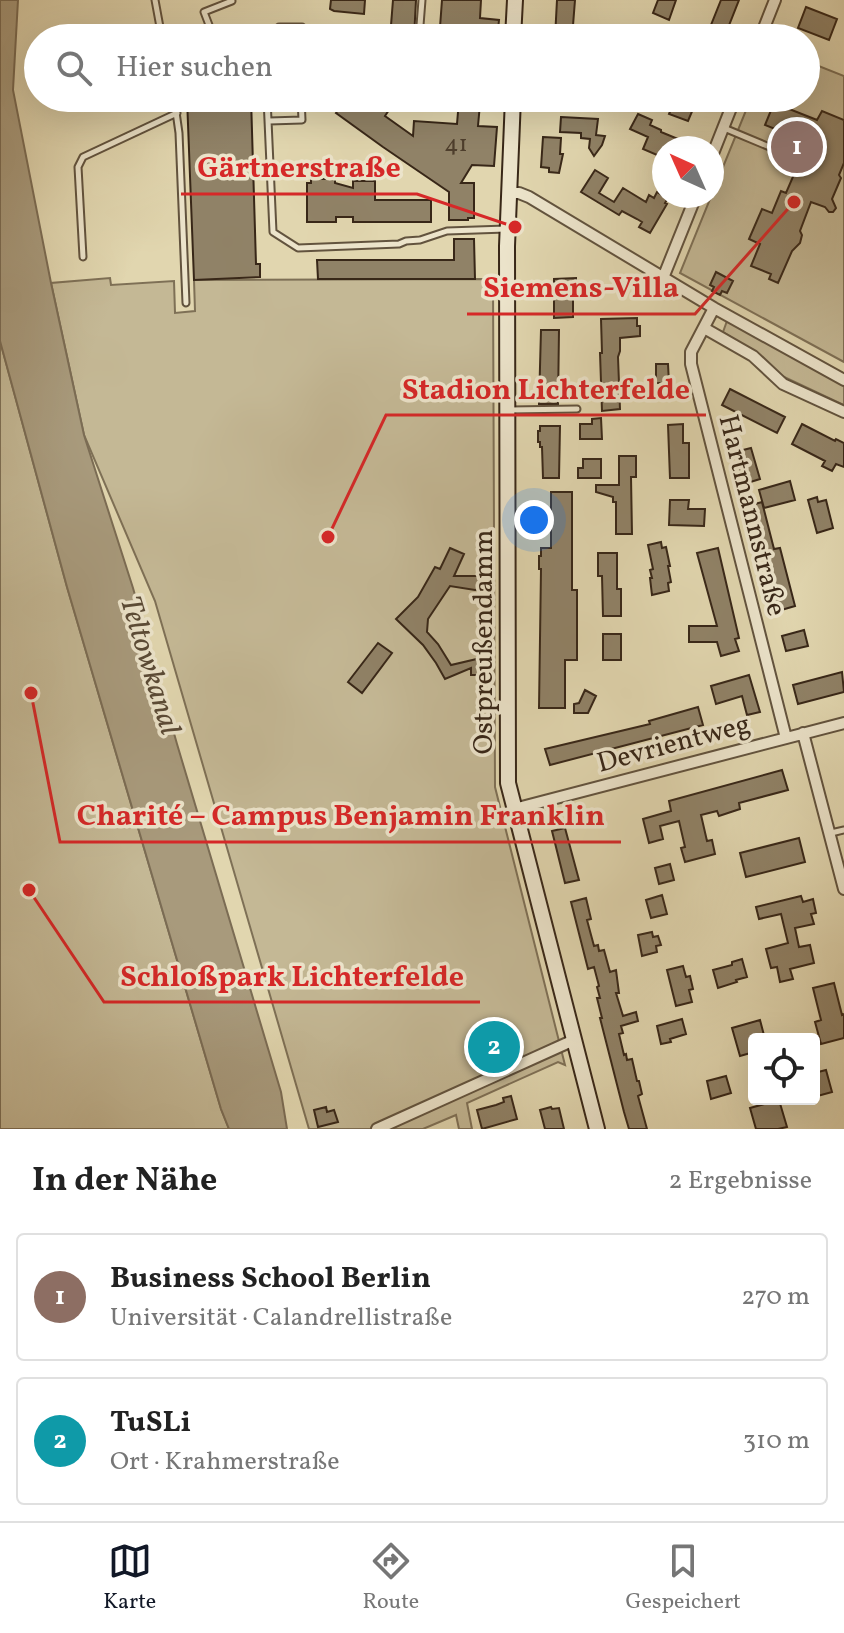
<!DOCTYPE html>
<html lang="de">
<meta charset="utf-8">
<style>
:root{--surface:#fff;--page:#f6f6f6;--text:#222;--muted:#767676;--line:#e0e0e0;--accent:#111827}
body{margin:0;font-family:Vollkorn,serif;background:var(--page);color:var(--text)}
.controls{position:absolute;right:24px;bottom:24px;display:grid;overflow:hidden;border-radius:8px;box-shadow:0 8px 32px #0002}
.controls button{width:72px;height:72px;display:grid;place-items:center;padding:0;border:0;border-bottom:2px solid var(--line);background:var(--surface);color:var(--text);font:40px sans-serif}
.compass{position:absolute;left:652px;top:136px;width:72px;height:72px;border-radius:50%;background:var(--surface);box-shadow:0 8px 32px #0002;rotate:315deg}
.you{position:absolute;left:534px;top:520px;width:28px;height:28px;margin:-20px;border:6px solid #fff;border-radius:50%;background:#1a73e8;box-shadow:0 0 0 12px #1a73e833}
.badge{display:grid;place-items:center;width:52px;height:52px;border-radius:50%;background:var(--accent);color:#fff;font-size:26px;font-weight:700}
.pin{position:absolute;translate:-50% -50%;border:4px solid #fff;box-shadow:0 2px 8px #0006}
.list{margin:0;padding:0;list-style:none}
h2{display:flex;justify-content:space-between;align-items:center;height:104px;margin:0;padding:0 32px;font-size:34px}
h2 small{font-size:26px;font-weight:400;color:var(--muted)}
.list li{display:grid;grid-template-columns:52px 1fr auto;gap:24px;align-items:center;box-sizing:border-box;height:128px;margin:0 16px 16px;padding:0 16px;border:2px solid var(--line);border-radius:8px}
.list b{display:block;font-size:30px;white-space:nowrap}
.list p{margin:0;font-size:26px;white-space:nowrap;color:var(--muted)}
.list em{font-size:26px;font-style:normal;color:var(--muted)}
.icon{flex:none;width:44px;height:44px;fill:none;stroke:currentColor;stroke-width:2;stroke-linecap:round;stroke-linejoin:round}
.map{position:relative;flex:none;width:844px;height:1129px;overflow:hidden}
.search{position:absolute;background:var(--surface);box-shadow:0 8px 32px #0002;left:24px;right:24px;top:24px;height:88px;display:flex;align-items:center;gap:20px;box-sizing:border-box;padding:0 28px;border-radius:44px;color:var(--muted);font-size:30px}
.sheet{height:392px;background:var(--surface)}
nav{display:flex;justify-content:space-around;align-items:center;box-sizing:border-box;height:112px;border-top:2px solid var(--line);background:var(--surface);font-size:22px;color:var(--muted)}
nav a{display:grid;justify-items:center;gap:4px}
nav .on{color:var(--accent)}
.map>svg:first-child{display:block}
.green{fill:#c4b895;stroke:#7e7056;stroke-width:2}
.water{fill:#a89a7c;stroke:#7b6c54;stroke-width:2}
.building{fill:#908267;stroke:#382718;stroke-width:2}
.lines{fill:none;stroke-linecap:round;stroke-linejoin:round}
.lane-casing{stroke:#62533e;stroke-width:9}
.street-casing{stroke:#62533e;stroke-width:14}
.secondary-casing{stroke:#382718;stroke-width:18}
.lane{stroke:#ece4cb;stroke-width:5}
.street{stroke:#ece4cb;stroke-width:10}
.secondary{stroke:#ece4cb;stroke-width:14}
.labels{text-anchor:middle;stroke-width:7;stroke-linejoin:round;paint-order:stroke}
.number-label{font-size:24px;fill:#4e3e2c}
.street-label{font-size:28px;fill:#382718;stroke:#ece4cb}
.water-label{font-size:30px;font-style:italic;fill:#5a4a36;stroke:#ece4cb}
.leader{fill:none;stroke:#d62828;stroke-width:3}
.callout-dot{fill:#d62828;stroke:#ece4cb;stroke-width:3}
.callout-label{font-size:30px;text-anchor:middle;font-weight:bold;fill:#d62828;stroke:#ece4cb;stroke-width:7;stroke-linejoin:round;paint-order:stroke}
</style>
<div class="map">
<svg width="844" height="1129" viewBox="0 0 844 1129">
<rect width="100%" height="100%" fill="#e1d6af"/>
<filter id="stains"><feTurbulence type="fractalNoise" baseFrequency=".0025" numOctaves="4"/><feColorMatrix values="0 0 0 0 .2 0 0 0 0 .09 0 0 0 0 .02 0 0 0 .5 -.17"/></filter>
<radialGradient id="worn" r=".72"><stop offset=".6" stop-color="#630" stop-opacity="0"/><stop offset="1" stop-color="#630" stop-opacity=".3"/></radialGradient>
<path class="green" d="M 806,61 L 844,76 L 844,362 L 680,273 L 751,98 L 806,98 Z
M 110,278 L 111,285 L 174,281 L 175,313 L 195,311 L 194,280 L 493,279 L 495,787 L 565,1065 L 558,1062 L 467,1103 L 472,1129 L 459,1129 L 456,1115 L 423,1129 L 309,1129 L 155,601 L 84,435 L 51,283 Z
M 727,321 L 844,386 L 844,405 L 782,376 L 753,351 L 723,332 Z
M 0,341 L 67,587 L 221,1109 L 229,1129 L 0,1129 Z"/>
<path class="water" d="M 0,0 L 18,0 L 13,90 L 51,283 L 84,435 L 133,588 L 177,744 L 281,1092 L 287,1129 L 229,1129 L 221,1109 L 67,587 L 0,341 Z"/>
<path class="building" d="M 331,0 L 365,0 L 364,14 L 334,11 L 330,9 Z
M 393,0 L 416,0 L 414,38 L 390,38 Z
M 442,0 L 481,0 L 480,18 L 499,20 L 498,30 L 480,29 L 479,34 L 458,34 L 453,38 L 442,38 L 442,29 L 440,27 Z
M 557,0 L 575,0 L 572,38 L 555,38 Z
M 658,0 L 676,0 L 669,20 L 653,13 Z
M 721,0 L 739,0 L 724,38 L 714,38 L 707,35 Z
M 806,7 L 837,19 L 829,40 L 798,28 Z
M 187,98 L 251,98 L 256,264 L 260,264 L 260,277 L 194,280 Z
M 347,98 L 397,98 L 385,116 L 413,136 L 414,121 L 457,124 L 459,100 L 480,104 L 478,126 L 497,127 L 494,166 L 472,165 L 461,183 L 474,183 L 474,218 L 468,218 L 468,220 L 449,220 L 449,192 L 383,147 L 336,113 Z
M 653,98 L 685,98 L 696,102 L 688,121 L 669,114 L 672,107 Z
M 774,103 L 817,120 L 822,111 L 844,120 L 844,163 L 839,175 L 841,178 L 832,199 L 836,208 L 833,212 L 829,212 L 825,207 L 811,202 L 800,231 L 802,235 L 800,243 L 792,251 L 778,283 L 769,279 L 771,274 L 751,266 L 760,244 L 749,239 L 762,209 L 772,213 L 781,191 L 786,193 L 808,142 L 765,125 Z
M 638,114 L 652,120 L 650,125 L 661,130 L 661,132 L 683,141 L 680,148 L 664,148 L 664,158 L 643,149 L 648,137 L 630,129 Z
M 561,117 L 598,119 L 596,135 L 605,136 L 602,145 L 594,156 L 589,148 L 590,139 L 581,138 L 581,133 L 560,132 Z
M 543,137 L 561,138 L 560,154 L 563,154 L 559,173 L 549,172 L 549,168 L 541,167 Z
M 595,170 L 608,178 L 599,193 L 614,202 L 623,188 L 646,202 L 649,195 L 654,198 L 657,192 L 668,198 L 665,203 L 667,204 L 650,233 L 639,227 L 642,222 L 637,219 L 622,211 L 619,215 L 581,192 Z
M 311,179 L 335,179 L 335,183 L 353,188 L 353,181 L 375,181 L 375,200 L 431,200 L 431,222 L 353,222 L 353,217 L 336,217 L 336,222 L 307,222 L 307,183 L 311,183 Z
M 454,239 L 474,239 L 475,279 L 318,279 L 317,260 L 454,260 Z
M 716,272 L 733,281 L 727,293 L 722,291 L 720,295 L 712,291 L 714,287 L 710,285 Z
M 576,278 L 576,287 L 573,288 L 573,317 L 554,318 L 554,279 Z
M 637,318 L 637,326 L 640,326 L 640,336 L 620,338 L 620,351 L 618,357 L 620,409 L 602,411 L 600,353 L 602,353 L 601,319 Z
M 541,330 L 559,330 L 558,404 L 539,404 Z
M 656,364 L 668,364 L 669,383 L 656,383 Z
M 730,389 L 785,417 L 777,433 L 722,405 Z
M 601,418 L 602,439 L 580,439 L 580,424 L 592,424 L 592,419 Z
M 683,424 L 683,443 L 689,443 L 689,478 L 670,478 L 668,425 Z
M 802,424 L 835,441 L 836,439 L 844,443 L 844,467 L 836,464 L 832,471 L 822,466 L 825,461 L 792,444 Z
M 540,426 L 560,426 L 559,478 L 543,478 L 542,447 L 540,447 L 540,442 L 538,442 L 538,431 L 540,431 Z
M 751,448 L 760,479 L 744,484 L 735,452 Z
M 619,456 L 636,456 L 636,477 L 631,477 L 632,534 L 616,534 L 616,502 L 613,502 L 613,497 L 596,492 L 596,485 L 619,485 Z
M 583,459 L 601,459 L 601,478 L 578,478 L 578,468 L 583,468 Z
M 790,481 L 795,500 L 764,508 L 759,490 Z
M 551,492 L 572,492 L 572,590 L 577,590 L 577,660 L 565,660 L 565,708 L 539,708 L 541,569 L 539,569 L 539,556 L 541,556 L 541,548 L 551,548 Z
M 817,497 L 818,502 L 826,500 L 833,528 L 817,533 L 808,500 Z
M 670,500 L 689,500 L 688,509 L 705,509 L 704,526 L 669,525 Z
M 762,502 L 774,549 L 780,548 L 795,606 L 778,611 L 758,538 L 756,538 L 748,506 Z
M 661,542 L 662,548 L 666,547 L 670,566 L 668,566 L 671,582 L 668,583 L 669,591 L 652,595 L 650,578 L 652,578 L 650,570 L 653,569 L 648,545 Z
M 450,548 L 464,554 L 454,576 L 484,576 L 484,589 L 475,590 L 450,586 L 428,619 L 427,632 L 438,644 L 451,665 L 481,658 L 482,661 L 485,661 L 485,675 L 471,675 L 471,668 L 445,679 L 436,663 L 423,645 L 396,619 L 418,597 L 435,567 L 440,569 Z
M 718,548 L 739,638 L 735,639 L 739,651 L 721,656 L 717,642 L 689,642 L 689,626 L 717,626 L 697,553 Z
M 598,553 L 617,553 L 617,589 L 621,589 L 621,616 L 603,616 L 602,576 L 598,576 Z
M 804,630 L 808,646 L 786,651 L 782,636 Z
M 603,634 L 621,634 L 621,660 L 603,660 Z
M 378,643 L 392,653 L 362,693 L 348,682 Z
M 842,672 L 844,692 L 798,704 L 793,685 Z
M 749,675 L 760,712 L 747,715 L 742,696 L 716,704 L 711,686 Z
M 585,690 L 596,696 L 588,713 L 574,713 L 574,704 L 579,703 Z
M 698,707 L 703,725 L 550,765 L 545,749 L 650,724 L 649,721 Z
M 782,770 L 788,790 L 739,803 L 740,809 L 719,816 L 717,811 L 701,815 L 707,841 L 712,840 L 715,854 L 685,862 L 681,848 L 685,847 L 679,821 L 660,826 L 663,839 L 649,843 L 643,819 L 671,811 L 669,801 Z
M 565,828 L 579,880 L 565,883 L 552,831 Z
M 799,838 L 805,862 L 746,877 L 740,853 Z
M 670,864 L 674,880 L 659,884 L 655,868 Z
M 662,895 L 667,914 L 651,918 L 646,900 Z
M 801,896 L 803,902 L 813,899 L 816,913 L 811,914 L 814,924 L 795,928 L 799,947 L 810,945 L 814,963 L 790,969 L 793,979 L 780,982 L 777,967 L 771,968 L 766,949 L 788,943 L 781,914 L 759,919 L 756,907 Z
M 586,898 L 591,919 L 587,920 L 594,946 L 598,945 L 599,951 L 604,950 L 610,972 L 616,970 L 619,993 L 616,993 L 623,1016 L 636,1012 L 638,1021 L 621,1026 L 623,1033 L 619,1034 L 624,1055 L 626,1054 L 627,1060 L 632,1059 L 637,1081 L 639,1081 L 642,1094 L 638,1096 L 647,1129 L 629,1129 L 624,1112 L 600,1018 L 602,1018 L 597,998 L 600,998 L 597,987 L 599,986 L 594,967 L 588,969 L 571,902 Z
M 652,932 L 653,937 L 658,936 L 661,945 L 656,946 L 657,952 L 642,956 L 638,935 Z
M 742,959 L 747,977 L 736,980 L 737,982 L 718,988 L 713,970 L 732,965 L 732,962 Z
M 683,966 L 686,977 L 690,976 L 693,989 L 689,990 L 692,1002 L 676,1006 L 667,970 Z
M 834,983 L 842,1015 L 844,1014 L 844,1038 L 821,1044 L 815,1022 L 821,1020 L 813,988 Z
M 682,1019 L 686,1034 L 670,1039 L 671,1042 L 661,1044 L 657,1026 Z
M 760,1020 L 765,1039 L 754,1039 L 754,1052 L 740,1056 L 732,1028 Z
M 510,1031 L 517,1046 L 479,1063 L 472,1048 Z
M 826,1070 L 832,1092 L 814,1097 L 814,1073 Z
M 726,1076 L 731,1093 L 711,1099 L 707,1081 Z
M 511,1096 L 517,1119 L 482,1129 L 477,1110 L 496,1105 L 504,1102 L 503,1098 Z
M 779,1100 L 787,1127 L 778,1129 L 756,1129 L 750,1108 Z
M 326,1107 L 327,1112 L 334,1110 L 338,1122 L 318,1127 L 314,1110 Z
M 551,1107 L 552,1109 L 559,1108 L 564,1129 L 545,1129 L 540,1110 Z"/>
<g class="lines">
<g class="lane-casing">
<path id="lane" d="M 155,0 L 162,38
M 279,27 L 302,27 L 302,38
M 214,38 L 204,12 L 232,1
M 419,38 L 422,0
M 174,98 L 179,133 L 186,303
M 267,98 L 273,232 L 298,248 L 399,244 L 406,241 L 420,240 L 447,231 L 506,229
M 474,98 L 513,100
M 269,121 L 302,120 L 301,98
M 724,128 L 796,158
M 83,257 L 78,167 L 83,157 L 177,113
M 510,410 L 577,409
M 831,833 L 844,830"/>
</g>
<g class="street-casing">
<path id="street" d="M 760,38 L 775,0
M 712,156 L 735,98
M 508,193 L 519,193 L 529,197 L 714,308 L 844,380
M 663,278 L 696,196
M 714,308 L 691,352 L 691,364 L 786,738
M 704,328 L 753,356 L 783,384 L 844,412
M 803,733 L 844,889
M 514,809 L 844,723
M 377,1129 L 574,1040"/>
</g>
<g class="secondary-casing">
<path id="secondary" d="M 513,38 L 515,0
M 513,98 L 507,246 L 508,783 L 597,1129"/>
</g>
<use href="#lane" class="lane"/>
<use href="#street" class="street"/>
<use href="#secondary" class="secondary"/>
</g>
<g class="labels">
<g class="number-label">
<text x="456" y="151">41</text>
</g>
<g class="street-label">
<text transform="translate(754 515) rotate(76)" y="10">Hartmannstraße</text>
<text transform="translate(482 642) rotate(-90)" y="10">Ostpreußendamm</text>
<text transform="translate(673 742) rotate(-15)" y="10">Devrientweg</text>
</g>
<g class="water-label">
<text transform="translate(151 665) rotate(73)" y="10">Teltowkanal</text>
</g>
</g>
<path class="leader" d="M515 227L417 194H181M794 202L695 314H467M328 537L386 415H706M31 693L60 842H621M29 890L104 1002H480"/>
<g class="callout-dot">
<circle cx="515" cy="227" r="8"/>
<circle cx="794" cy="202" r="8"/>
<circle cx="328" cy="537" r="8"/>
<circle cx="31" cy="693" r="8"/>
<circle cx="29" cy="890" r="8"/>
</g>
<g class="callout-label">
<text x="299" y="177">Gärtnerstraße</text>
<text x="581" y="297">Siemens-Villa</text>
<text x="546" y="399">Stadion Lichterfelde</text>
<text x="341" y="825">Charité – Campus Benjamin Franklin</text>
<text x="292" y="986">Schloßpark Lichterfelde</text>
</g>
<rect width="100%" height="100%" filter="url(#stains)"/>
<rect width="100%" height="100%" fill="url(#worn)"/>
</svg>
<div class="controls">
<button><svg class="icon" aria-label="locate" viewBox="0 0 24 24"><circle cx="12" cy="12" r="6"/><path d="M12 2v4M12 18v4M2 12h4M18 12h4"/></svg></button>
</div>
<svg class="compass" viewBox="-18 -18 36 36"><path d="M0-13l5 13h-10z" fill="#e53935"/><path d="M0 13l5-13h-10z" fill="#767676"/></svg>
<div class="you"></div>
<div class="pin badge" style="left:797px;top:147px;background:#8d6e63">1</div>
<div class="pin badge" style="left:494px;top:1047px;background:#0f9aa8">2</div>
<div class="search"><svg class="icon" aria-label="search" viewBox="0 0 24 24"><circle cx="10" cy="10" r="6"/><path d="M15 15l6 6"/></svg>Hier suchen</div>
</div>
<section class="sheet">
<h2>In der Nähe<small>2 Ergebnisse</small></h2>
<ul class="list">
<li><span class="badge" style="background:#8d6e63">1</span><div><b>Business School Berlin</b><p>Universität · Calandrellistraße</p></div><em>270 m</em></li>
<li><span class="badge" style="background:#0f9aa8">2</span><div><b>TuSLi</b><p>Ort · Krahmerstraße</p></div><em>310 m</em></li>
</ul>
</section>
<nav>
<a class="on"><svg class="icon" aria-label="map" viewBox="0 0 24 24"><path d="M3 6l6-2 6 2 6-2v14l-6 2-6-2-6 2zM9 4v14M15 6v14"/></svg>Karte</a>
<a><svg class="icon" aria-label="directions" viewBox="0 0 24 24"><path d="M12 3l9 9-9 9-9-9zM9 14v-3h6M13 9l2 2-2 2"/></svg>Route</a>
<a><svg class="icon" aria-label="saved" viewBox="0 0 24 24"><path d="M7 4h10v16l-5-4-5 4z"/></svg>Gespeichert</a>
</nav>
